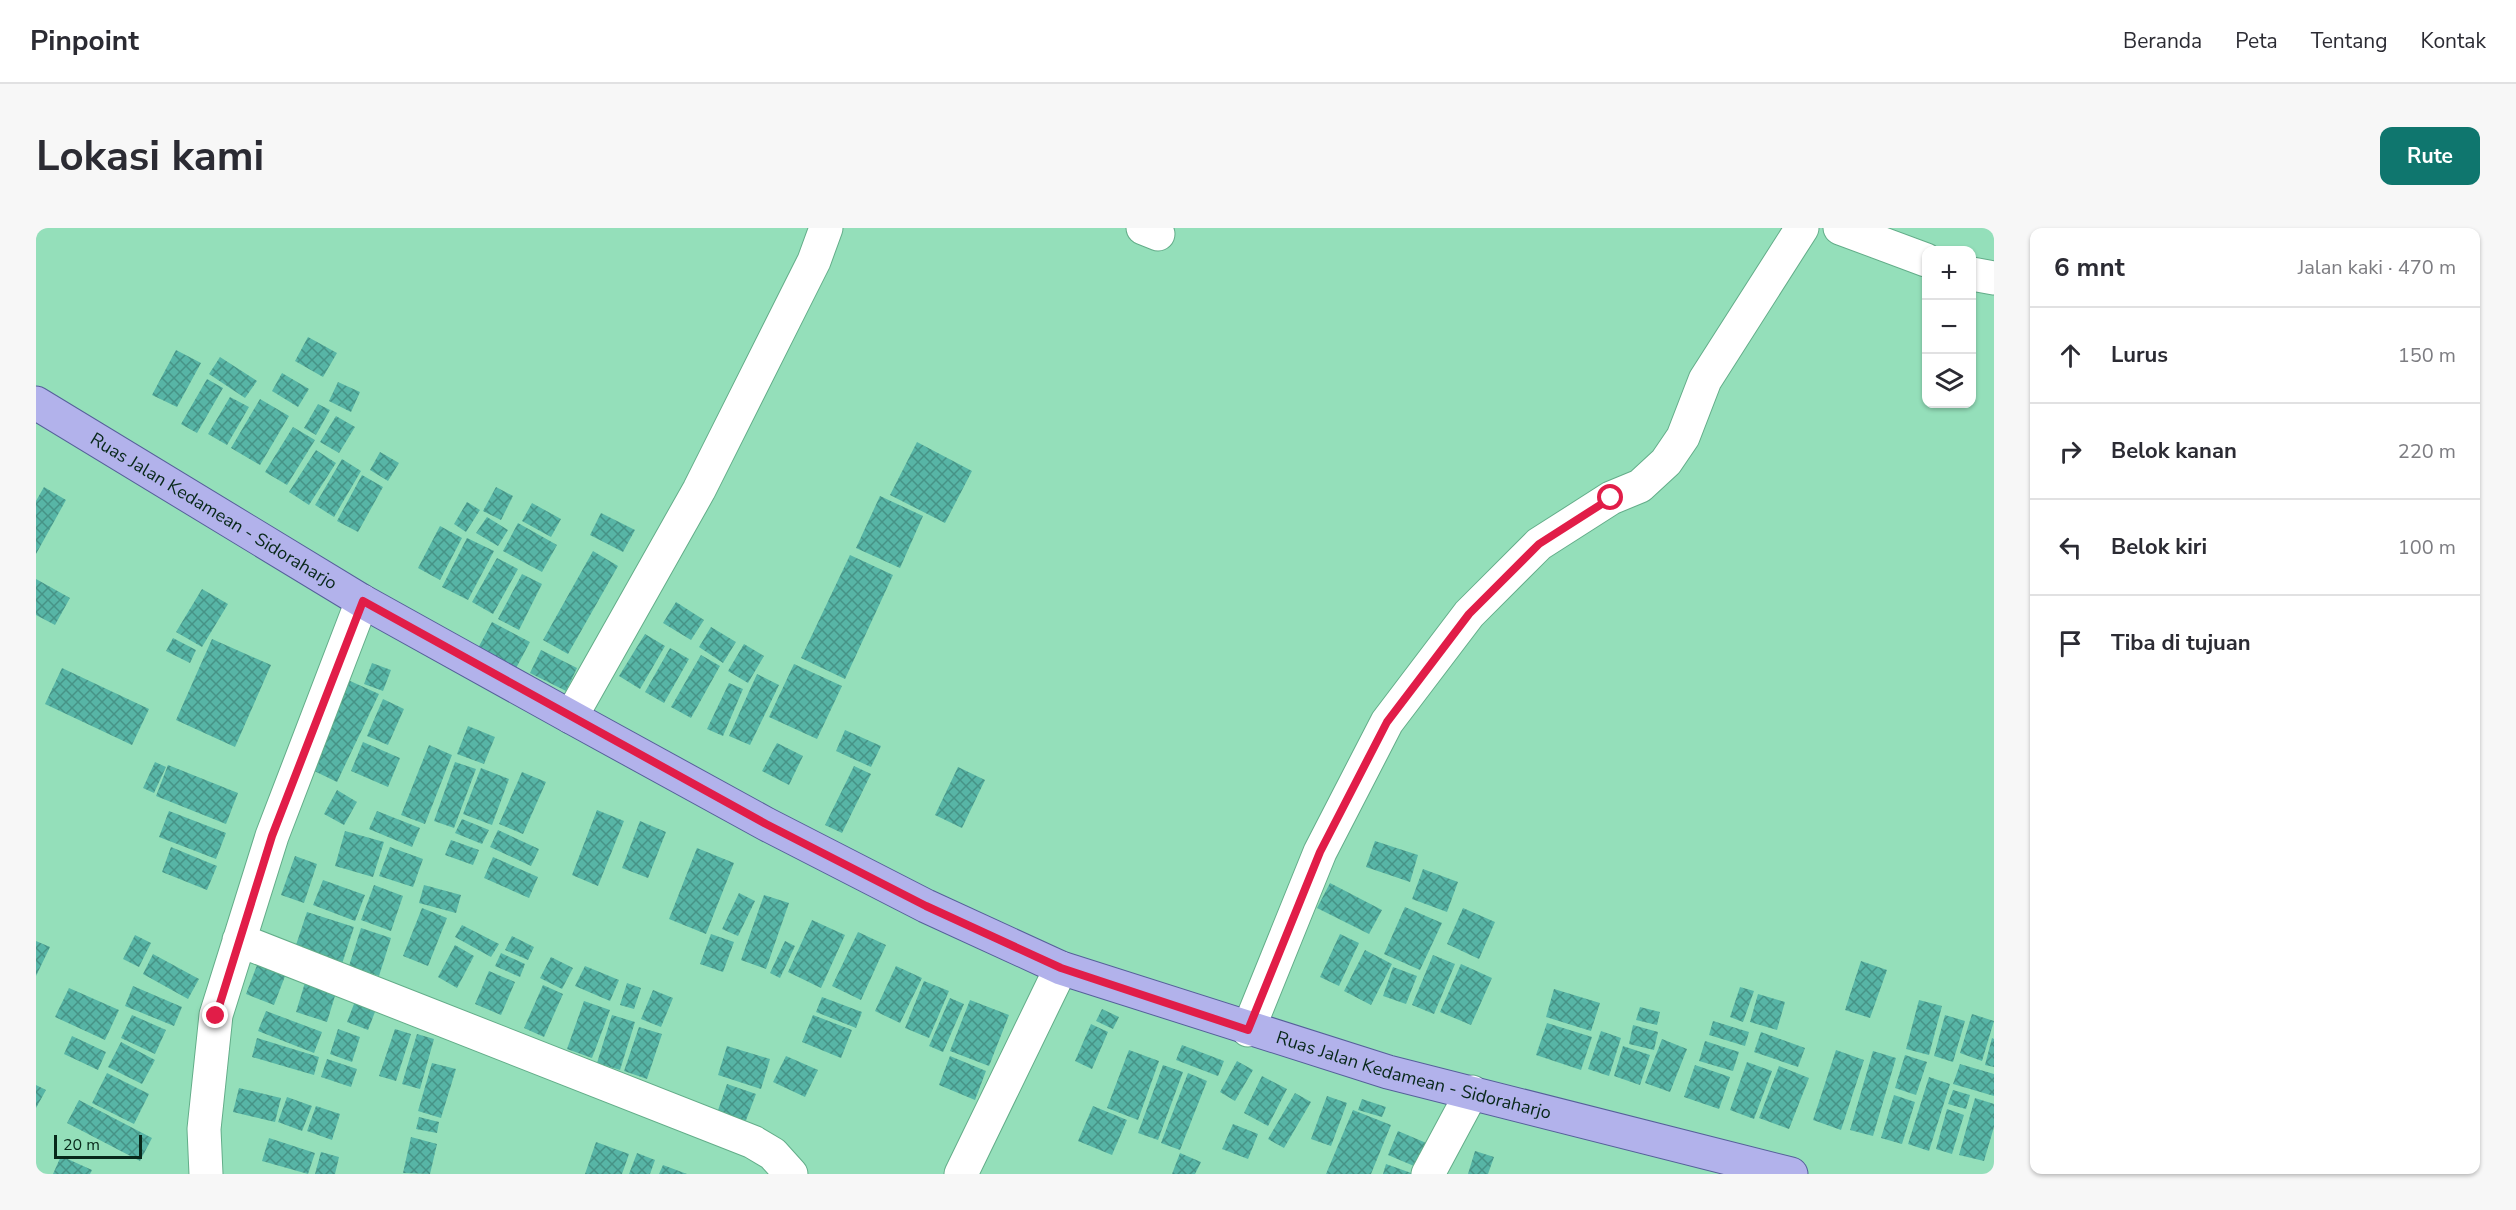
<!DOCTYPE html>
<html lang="id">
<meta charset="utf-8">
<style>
:root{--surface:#fff;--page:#f7f7f7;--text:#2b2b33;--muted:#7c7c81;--line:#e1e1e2;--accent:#0f766e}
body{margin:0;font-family:"Nunito Sans",sans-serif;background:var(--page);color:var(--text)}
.controls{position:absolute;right:18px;top:18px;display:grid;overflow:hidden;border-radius:12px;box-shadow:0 2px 4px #0004}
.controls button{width:54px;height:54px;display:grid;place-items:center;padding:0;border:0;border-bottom:2px solid var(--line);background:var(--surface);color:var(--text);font:30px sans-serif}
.scale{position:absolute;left:18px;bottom:15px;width:88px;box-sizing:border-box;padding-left:6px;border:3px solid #08281a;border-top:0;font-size:16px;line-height:21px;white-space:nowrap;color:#08281a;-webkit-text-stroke:4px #94dfba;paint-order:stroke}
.stop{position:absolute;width:18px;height:18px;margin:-14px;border:4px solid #e11d48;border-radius:50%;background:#fff}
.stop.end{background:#e11d48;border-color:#fff;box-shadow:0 2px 6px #0008}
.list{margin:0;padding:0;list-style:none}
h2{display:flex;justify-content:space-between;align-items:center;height:78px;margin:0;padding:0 24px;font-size:26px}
h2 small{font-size:20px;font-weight:400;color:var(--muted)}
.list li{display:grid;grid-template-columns:39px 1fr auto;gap:18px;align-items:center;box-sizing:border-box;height:96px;padding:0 24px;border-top:2px solid var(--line)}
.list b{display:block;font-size:22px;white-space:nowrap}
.list em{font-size:20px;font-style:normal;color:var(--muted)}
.icon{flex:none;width:33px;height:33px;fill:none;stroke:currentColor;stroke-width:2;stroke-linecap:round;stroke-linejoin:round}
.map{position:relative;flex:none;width:1958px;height:946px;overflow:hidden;border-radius:12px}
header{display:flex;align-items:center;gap:36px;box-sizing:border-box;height:84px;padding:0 30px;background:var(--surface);border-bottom:2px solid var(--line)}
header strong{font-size:28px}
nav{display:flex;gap:33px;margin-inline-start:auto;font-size:21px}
.intro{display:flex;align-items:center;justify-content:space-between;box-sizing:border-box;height:144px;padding:0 36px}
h1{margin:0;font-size:42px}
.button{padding:15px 27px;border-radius:12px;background:var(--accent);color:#fff;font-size:21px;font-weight:700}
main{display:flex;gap:36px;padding:0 36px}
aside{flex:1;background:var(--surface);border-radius:12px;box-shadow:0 2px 4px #0004}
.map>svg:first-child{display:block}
.building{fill:url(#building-cross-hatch)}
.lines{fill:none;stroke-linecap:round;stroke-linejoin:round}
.minor-casing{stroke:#63ad89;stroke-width:35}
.major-casing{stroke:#556099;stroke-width:35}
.minor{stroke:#fff;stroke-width:33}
.major{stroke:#b2b2eb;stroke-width:33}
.route{stroke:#e11d48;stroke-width:8}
.labels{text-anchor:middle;stroke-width:4.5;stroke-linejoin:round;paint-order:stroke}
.street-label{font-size:18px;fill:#08281a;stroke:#94dfba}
</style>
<header>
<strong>Pinpoint</strong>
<nav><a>Beranda</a><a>Peta</a><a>Tentang</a><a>Kontak</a></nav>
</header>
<div class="intro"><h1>Lokasi kami</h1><a class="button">Rute</a></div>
<main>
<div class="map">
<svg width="1958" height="946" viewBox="0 0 1958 946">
<defs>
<pattern id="building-cross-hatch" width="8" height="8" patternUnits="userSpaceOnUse" patternTransform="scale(1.5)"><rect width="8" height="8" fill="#57b5a6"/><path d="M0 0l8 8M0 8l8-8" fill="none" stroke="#469386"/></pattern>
</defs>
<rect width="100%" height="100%" fill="#94dfba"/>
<path class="building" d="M 272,109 L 301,125 L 287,149 L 259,133 Z
M 140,122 L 165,135 L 141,179 L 116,167 Z
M 184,129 L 221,153 L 209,170 L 173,146 Z
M 246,145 L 273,161 L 262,179 L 236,163 Z
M 171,151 L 187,160 L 161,205 L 145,196 Z
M 302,154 L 324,164 L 315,184 L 293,173 Z
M 194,169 L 213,179 L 191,217 L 172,206 Z
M 224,171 L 253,188 L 224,237 L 195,220 Z
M 282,176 L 294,182 L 280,207 L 268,200 Z
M 300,188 L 319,199 L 303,225 L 284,214 Z
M 257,199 L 279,212 L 251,257 L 229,244 Z
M 881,214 L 936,243 L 909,295 L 854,267 Z
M 280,222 L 300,235 L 273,277 L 253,264 Z
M 344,224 L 363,235 L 352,253 L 334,242 Z
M 306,231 L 325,243 L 298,289 L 279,277 Z
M 326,247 L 347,259 L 322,304 L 301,293 Z
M 8,259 L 30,272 L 0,326 L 0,273 Z
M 460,259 L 477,268 L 465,292 L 447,283 Z
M 844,268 L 887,288 L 864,340 L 820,320 Z
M 431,274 L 444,282 L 430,304 L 418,296 Z
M 496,275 L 525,291 L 515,309 L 486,293 Z
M 565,285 L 599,302 L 587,324 L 554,307 Z
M 451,289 L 472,302 L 462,318 L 440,305 Z
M 482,295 L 521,317 L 506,344 L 467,323 Z
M 404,298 L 426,310 L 404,352 L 382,340 Z
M 431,310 L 458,323 L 432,372 L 406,359 Z
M 557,323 L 582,338 L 532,426 L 507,412 Z
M 814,327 L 857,347 L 809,451 L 765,430 Z
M 461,330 L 482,341 L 457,386 L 436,374 Z
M 486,346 L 506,356 L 483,402 L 462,391 Z
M 0,351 L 34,370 L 19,397 L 0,387 Z
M 166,361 L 192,376 L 166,419 L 140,404 Z
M 640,374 L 668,392 L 655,412 L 627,395 Z
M 456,394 L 494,414 L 479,442 L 441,422 Z
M 675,399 L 700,414 L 687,435 L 663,419 Z
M 609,406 L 629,418 L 604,461 L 583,448 Z
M 137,410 L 160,422 L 154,435 L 130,423 Z
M 176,411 L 235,437 L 199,519 L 140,492 Z
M 708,416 L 728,428 L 712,455 L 692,443 Z
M 634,420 L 653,431 L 628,475 L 609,464 Z
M 505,422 L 541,440 L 530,463 L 494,445 Z
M 665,427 L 684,438 L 655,490 L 635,479 Z
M 336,435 L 355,442 L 347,463 L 328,456 Z
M 758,436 L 806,458 L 781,511 L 733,489 Z
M 26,440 L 113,481 L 96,517 L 9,476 Z
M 721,446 L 743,457 L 714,517 L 693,508 Z
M 312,452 L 343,466 L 301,554 L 272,540 Z
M 693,455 L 707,461 L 687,508 L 671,501 Z
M 347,471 L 368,481 L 352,517 L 331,508 Z
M 432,498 L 459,509 L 448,536 L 421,526 Z
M 809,502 L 845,518 L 835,539 L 800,523 Z
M 327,514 L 364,530 L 352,559 L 315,543 Z
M 741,515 L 767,528 L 753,557 L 726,543 Z
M 393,517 L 416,527 L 389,596 L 365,587 Z
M 119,534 L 130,539 L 118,565 L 107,560 Z
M 419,534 L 440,541 L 418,600 L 398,593 Z
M 132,537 L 202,565 L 190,596 L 120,568 Z
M 818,538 L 835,546 L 806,605 L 789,597 Z
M 922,539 L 949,552 L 926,600 L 899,587 Z
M 445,540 L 473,551 L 456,597 L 427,586 Z
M 486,544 L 510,554 L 487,606 L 463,596 Z
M 301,562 L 321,574 L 308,597 L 288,586 Z
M 561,582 L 588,593 L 562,658 L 536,647 Z
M 133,583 L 190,605 L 180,631 L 123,609 Z
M 341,583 L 384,600 L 376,619 L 333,601 Z
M 426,591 L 453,602 L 446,616 L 419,605 Z
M 604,593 L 630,604 L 612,650 L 586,640 Z
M 462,602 L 503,621 L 495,638 L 454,619 Z
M 309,603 L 348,614 L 337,649 L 299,638 Z
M 415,612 L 443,622 L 437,637 L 409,627 Z
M 1339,613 L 1382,627 L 1374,654 L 1330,639 Z
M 135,619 L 181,638 L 171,662 L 126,644 Z
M 354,619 L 387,631 L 377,659 L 343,648 Z
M 661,620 L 698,635 L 670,706 L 633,691 Z
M 259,628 L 281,636 L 268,675 L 245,667 Z
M 457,629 L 502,649 L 493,670 L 448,650 Z
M 1387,641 L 1422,654 L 1411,684 L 1376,671 Z
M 287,652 L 329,667 L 319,693 L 277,677 Z
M 1294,655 L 1346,682 L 1333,706 L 1281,680 Z
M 338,657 L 367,668 L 355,703 L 325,692 Z
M 388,657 L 425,667 L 420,685 L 383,675 Z
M 703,665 L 719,673 L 702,708 L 686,701 Z
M 728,667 L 753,675 L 730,741 L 705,732 Z
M 1369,679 L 1406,695 L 1384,742 L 1348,726 Z
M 386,680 L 411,690 L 392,738 L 367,728 Z
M 1427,680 L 1459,694 L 1443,731 L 1411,716 Z
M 271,684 L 318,699 L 305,739 L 258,723 Z
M 776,692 L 809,707 L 785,760 L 752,744 Z
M 426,697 L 463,716 L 455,729 L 419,709 Z
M 325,700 L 355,710 L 343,748 L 313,738 Z
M 822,704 L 850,717 L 825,772 L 796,758 Z
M 675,706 L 698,714 L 687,744 L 664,736 Z
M 1304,706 L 1323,715 L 1303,758 L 1284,749 Z
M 99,707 L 115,715 L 103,739 L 87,731 Z
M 476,708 L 498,719 L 492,732 L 469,722 Z
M 0,713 L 14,719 L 0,748 Z
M 749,713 L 759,718 L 744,750 L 734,745 Z
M 419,717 L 438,728 L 421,760 L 402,749 Z
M 1329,722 L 1356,736 L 1335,777 L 1308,763 Z
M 465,725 L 489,736 L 484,749 L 459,738 Z
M 117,726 L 163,751 L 152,771 L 107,746 Z
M 1397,727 L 1419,736 L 1398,786 L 1376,777 Z
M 515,729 L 537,740 L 526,761 L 504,750 Z
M 223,732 L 251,743 L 238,777 L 210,766 Z
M 1825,733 L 1851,742 L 1834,790 L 1809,782 Z
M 1425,736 L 1456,750 L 1435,797 L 1404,784 Z
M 549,738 L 583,752 L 574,773 L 539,758 Z
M 860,738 L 886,750 L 864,795 L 839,783 Z
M 1357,739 L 1381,748 L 1370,776 L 1347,768 Z
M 453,743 L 479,754 L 465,787 L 439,776 Z
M 271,748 L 302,758 L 291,794 L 260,784 Z
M 888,753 L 913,763 L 893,810 L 869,800 Z
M 591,755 L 605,760 L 598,781 L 584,777 Z
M 507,757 L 527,766 L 508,809 L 488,800 Z
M 97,758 L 146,779 L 138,798 L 89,778 Z
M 1704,759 L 1718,763 L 1707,794 L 1694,789 Z
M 33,760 L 83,782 L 69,812 L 19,789 Z
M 1518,761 L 1564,775 L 1555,803 L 1510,789 Z
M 617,762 L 637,770 L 625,799 L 605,791 Z
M 323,763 L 344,771 L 332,802 L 311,794 Z
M 1722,766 L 1749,774 L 1741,802 L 1714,794 Z
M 786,769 L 826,784 L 820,800 L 780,784 Z
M 914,770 L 928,776 L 907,824 L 893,818 Z
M 934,772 L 973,787 L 953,838 L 914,823 Z
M 1883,772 L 1906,778 L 1893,827 L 1870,821 Z
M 548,773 L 574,782 L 556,830 L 531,821 Z
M 1604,779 L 1624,784 L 1621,797 L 1600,792 Z
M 1066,781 L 1083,789 L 1077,801 L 1060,793 Z
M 230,783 L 286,804 L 278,825 L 222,803 Z
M 1936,786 L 1958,793 L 1946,833 L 1924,825 Z
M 96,787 L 130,802 L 119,826 L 85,810 Z
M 576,787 L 599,794 L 584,842 L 561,835 Z
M 777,787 L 816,802 L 805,830 L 766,814 Z
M 1909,787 L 1929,793 L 1917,834 L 1898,828 Z
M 1677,793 L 1713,804 L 1709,818 L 1673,807 Z
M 1511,795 L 1556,809 L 1545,842 L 1500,827 Z
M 1055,796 L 1072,804 L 1056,841 L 1039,833 Z
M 1597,797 L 1622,804 L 1618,822 L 1593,816 Z
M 603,799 L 626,806 L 611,851 L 588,843 Z
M 302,801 L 324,809 L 316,834 L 294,826 Z
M 359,801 L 375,806 L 360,853 L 343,848 Z
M 1565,803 L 1585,810 L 1573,848 L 1552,841 Z
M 1725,804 L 1769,820 L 1762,839 L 1718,824 Z
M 381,806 L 398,811 L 384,861 L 366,856 Z
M 36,808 L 70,824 L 62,842 L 28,826 Z
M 221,810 L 283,829 L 278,847 L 216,829 Z
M 1956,810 L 1958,811 L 1958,839 L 1949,837 Z
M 1626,811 L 1651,821 L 1634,864 L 1609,855 Z
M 1669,813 L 1703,824 L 1697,843 L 1663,833 Z
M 85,814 L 119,832 L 106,856 L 72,839 Z
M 1146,817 L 1188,833 L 1182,848 L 1140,832 Z
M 691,818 L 734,831 L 725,861 L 682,847 Z
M 1587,818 L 1614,827 L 1604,857 L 1578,848 Z
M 1093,822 L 1123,833 L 1102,892 L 1071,880 Z
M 1800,822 L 1828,832 L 1805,902 L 1777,892 Z
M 1837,823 L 1860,830 L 1837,908 L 1814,902 Z
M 1869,827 L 1891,834 L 1880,867 L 1859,860 Z
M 750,828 L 782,842 L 769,869 L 737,854 Z
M 914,828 L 950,843 L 939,872 L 903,857 Z
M 291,831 L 321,841 L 315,859 L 285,849 Z
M 1201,833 L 1217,842 L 1199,873 L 1184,864 Z
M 1711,834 L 1736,843 L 1718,891 L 1694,882 Z
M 396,835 L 420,841 L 405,890 L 382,883 Z
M 1924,836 L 1958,846 L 1958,868 L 1917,856 Z
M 1127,837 L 1147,844 L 1122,912 L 1102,905 Z
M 1659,837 L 1694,849 L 1683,881 L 1648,869 Z
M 1743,838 L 1773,850 L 1753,901 L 1723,890 Z
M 71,845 L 113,866 L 98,896 L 56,875 Z
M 1152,845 L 1171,853 L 1144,922 L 1125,915 Z
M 1226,848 L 1251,861 L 1232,898 L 1208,885 Z
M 1893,849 L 1914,856 L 1893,923 L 1872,916 Z
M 691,856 L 720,866 L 707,900 L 679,891 Z
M 0,857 L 10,862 L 0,880 Z
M 203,860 L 245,870 L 239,894 L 197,884 Z
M 1917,862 L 1934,867 L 1930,881 L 1912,876 Z
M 1259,865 L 1275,874 L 1248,920 L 1232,911 Z
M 1858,867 L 1879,874 L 1866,916 L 1845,910 Z
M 1291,868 L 1311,875 L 1295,918 L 1275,911 Z
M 251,869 L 276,878 L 266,903 L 242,894 Z
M 1939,870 L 1958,876 L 1958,899 L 1948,933 L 1923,927 Z
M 1326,871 L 1350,879 L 1346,889 L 1322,882 Z
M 43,872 L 116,910 L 104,933 L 31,895 Z
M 280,878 L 304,886 L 296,912 L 271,903 Z
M 1057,878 L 1091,892 L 1076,927 L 1042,913 Z
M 1911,881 L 1928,887 L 1916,926 L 1900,921 Z
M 1317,882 L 1355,897 L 1335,946 L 1290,946 Z
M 383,889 L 403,894 L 401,905 L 380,901 Z
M 1197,896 L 1222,906 L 1212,931 L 1186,921 Z
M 1362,903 L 1395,917 L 1385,941 L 1352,927 Z
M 375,909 L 401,916 L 394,946 L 367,945 Z
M 233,910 L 279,925 L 272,946 L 226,933 Z
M 560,914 L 593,926 L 586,946 L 549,946 Z
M 1439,923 L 1458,929 L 1452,946 L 1432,946 Z
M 285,924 L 303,929 L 299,946 L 279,946 Z
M 601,925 L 619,932 L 614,946 L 593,946 Z
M 1144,925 L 1165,934 L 1159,946 L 1136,946 Z
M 25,928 L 56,942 L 54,946 L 17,946 Z
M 1350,936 L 1378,946 L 1347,946 Z
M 627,937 L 651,946 L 623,946 Z"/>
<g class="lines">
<g class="minor-casing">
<path id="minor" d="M 1107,0 L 1122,6
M 1804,0 L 1890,32
M 1936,46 L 1958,50
M 535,489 L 663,262 L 778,33 L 790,0
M 203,712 L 717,914 L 737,926 L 755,946
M 1212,802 L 1284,624 L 1351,494 L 1433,386 L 1503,316 L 1575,270 L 1604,258 L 1630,234 L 1647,209 L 1669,152 L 1766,0
M 170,946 L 168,901 L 180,787 L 236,608 L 326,373
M 925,946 L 1025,740
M 1392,946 L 1436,864"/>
</g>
<g class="major-casing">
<g id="major">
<path id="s1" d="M 0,175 L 326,373 L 535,489 L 730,596 L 890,678 L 1025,740 L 1352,844 L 1755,946"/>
</g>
</g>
<use href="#minor" class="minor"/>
<use href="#major" class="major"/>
</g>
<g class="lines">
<path class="route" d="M 180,788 L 236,608 L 327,373 L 730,596 L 890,678 L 1025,740 L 1212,802 L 1284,624 L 1351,494 L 1433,386 L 1503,316 L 1575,270"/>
</g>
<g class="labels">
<g class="street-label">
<text dy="6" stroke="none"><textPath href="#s1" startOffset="208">Ruas Jalan Kedamean - Sidoraharjo</textPath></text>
<text dy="6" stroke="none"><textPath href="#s1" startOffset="1540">Ruas Jalan Kedamean - Sidoraharjo</textPath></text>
</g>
</g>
</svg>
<div class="controls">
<button>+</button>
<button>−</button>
<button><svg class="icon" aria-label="layers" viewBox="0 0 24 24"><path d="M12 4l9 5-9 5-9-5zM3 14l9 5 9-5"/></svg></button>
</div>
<div class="scale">20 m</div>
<div class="stop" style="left:1575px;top:270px"></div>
<div class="stop end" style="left:180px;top:788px"></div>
</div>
<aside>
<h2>6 mnt<small>Jalan kaki · 470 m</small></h2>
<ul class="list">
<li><svg class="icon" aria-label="ahead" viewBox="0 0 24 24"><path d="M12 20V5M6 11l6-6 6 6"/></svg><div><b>Lurus</b></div><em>150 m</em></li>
<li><svg class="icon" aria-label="right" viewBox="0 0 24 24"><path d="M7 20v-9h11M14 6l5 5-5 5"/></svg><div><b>Belok kanan</b></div><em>220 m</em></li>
<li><svg class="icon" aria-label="left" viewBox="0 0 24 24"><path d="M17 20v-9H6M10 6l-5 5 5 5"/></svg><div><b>Belok kiri</b></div><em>100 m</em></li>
<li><svg class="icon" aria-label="arrive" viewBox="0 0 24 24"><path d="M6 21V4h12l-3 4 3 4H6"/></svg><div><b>Tiba di tujuan</b></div></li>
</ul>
</aside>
</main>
